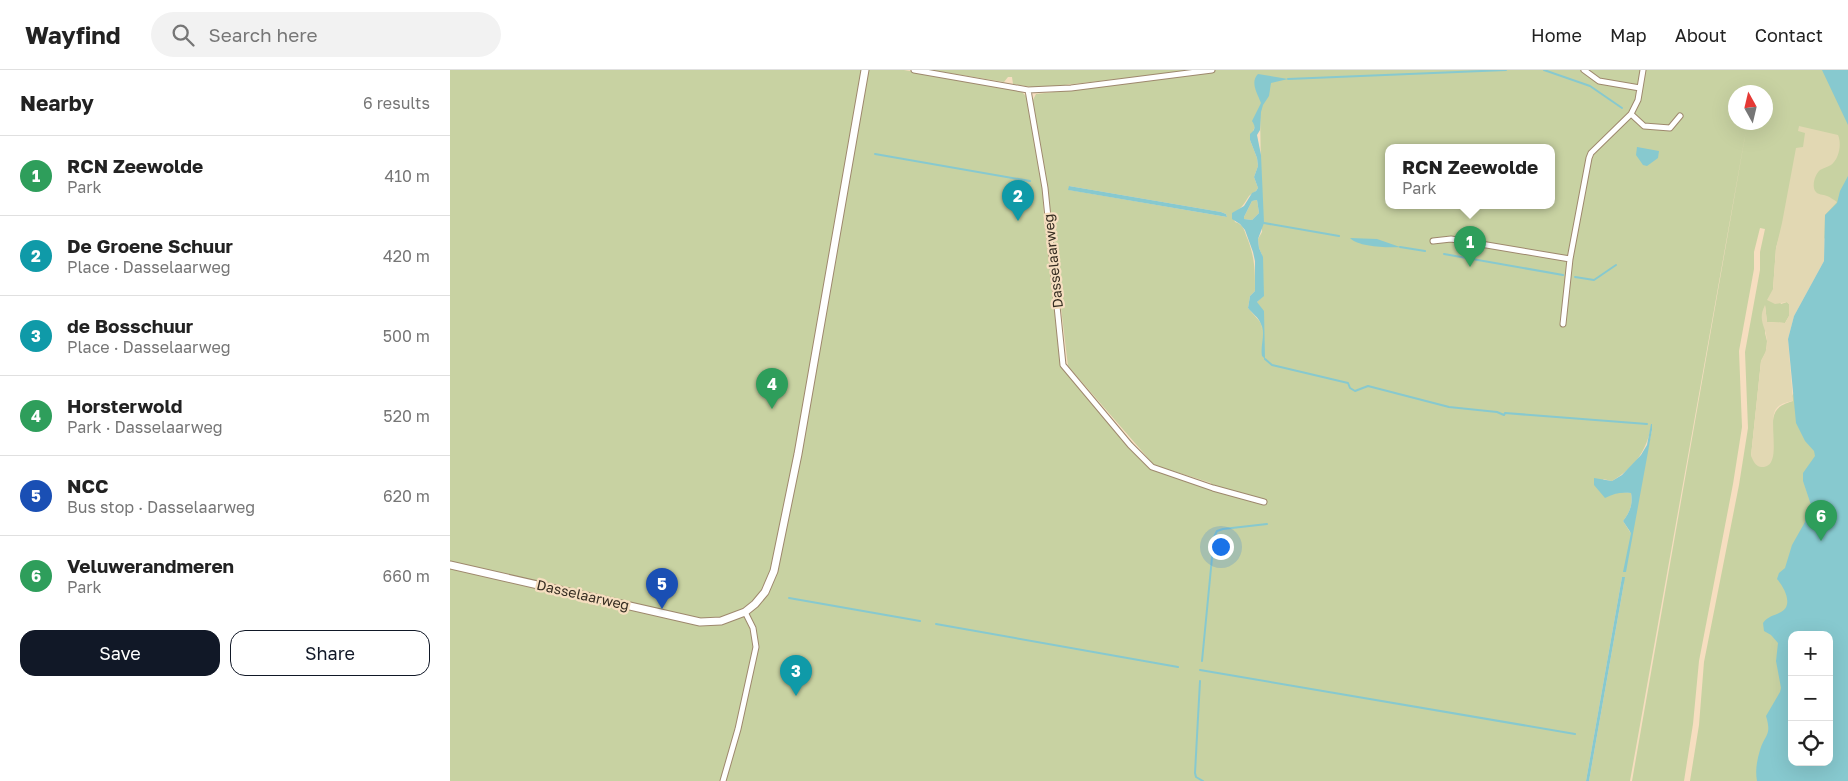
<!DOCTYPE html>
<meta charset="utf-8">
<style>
:root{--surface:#fff;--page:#f2f2f2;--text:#222;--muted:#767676;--line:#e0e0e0;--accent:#111827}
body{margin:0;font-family:"Golos Text",sans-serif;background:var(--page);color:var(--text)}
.controls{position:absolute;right:15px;bottom:15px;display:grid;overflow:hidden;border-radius:10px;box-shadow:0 5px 20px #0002}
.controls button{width:45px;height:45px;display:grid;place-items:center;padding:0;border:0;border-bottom:1px solid var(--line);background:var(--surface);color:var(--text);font:25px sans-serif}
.compass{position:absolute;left:1278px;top:15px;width:45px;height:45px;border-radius:50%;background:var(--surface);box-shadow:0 5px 20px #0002;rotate:352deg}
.you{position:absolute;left:770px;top:476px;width:18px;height:18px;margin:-12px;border:4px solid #fff;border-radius:50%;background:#1a73e8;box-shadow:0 0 0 8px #1a73e833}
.badge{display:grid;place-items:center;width:32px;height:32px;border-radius:50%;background:var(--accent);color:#fff;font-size:16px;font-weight:700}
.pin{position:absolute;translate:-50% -41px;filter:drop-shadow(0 1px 2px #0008)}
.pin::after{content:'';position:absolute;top:26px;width:18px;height:15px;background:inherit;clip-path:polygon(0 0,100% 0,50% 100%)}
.popup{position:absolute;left:935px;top:74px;width:170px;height:65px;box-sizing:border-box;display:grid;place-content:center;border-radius:10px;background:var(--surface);filter:drop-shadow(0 1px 4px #0005);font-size:16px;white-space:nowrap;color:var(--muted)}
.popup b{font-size:19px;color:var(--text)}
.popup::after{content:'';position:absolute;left:50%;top:100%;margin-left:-10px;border:10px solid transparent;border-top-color:var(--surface)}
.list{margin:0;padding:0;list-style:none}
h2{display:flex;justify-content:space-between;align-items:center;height:65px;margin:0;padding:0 20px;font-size:21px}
h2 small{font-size:16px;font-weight:400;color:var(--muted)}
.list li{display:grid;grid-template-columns:32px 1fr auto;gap:15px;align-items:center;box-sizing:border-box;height:80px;padding:0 20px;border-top:1px solid var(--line)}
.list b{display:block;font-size:19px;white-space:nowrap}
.list p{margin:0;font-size:16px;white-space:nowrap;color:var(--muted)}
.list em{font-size:16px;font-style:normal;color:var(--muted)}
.actions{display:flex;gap:10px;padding:15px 20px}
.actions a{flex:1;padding:11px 0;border:1px solid var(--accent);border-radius:15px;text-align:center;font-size:18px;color:var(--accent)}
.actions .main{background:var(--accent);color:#fff}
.icon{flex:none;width:28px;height:28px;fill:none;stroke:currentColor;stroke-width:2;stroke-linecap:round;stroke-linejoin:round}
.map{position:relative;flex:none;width:1398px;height:711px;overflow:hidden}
header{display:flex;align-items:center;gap:30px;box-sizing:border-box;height:70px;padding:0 25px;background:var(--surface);border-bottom:1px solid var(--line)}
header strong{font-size:24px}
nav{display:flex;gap:28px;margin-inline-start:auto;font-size:18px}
.search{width:350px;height:45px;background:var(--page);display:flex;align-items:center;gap:12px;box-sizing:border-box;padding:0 18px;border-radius:28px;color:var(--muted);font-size:19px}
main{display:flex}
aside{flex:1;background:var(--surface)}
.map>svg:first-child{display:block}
.green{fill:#c8d2a2;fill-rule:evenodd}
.sand{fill:#e2d8b3}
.water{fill:#87c9cf;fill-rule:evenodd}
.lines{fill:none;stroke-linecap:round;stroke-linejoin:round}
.stream{stroke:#87c9cf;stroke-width:2}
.minor-casing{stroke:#9e886d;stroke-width:7}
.tertiary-casing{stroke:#9e886d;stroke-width:9}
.minor{stroke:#fff;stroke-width:5}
.tertiary{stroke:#fff;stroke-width:7}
.labels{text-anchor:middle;stroke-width:4.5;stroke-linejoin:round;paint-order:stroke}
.street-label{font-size:14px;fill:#362d22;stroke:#f6dec0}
</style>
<header>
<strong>Wayfind</strong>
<div class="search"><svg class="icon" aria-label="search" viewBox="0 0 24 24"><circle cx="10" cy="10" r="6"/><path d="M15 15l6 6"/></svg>Search here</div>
<nav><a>Home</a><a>Map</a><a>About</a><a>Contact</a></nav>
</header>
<main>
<aside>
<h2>Nearby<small>6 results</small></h2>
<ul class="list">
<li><span class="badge" style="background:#2e9e5b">1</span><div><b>RCN Zeewolde</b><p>Park</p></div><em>410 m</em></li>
<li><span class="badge" style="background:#0f9aa8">2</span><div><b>De Groene Schuur</b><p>Place · Dasselaarweg</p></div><em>420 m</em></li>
<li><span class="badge" style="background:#0f9aa8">3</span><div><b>de Bosschuur</b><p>Place · Dasselaarweg</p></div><em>500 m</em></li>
<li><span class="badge" style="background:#2e9e5b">4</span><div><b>Horsterwold</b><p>Park · Dasselaarweg</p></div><em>520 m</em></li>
<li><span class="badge" style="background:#1a4fb4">5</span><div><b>NCC</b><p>Bus stop · Dasselaarweg</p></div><em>620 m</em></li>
<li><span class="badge" style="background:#2e9e5b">6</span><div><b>Veluwerandmeren</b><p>Park</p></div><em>660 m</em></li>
</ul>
<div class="actions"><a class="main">Save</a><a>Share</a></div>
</aside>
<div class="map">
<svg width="1398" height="711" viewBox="0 0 1398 711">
<rect width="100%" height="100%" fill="#f6dec0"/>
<path class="green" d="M 0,0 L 454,0 L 572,22 L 577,27 L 578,33 L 593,119 L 594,154 L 597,157 L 613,298 L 630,320 L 687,385 L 706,399 L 761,419 L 761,413 L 704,395 L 618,296 L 598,130 L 582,32 L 586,24 L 675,14 L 676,8 L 588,18 L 563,14 L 562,7 L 558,7 L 554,12 L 481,0 L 1398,0 L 1398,110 L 1384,170 L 1331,161 L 1326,178 L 1323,219 L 1331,234 L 1337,232 L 1339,234 L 1339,246 L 1335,253 L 1317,252 L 1315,235 L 1315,263 L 1317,271 L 1316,282 L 1311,291 L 1301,386 L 1322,365 C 1323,345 1322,337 1343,331 L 1342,326 L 1397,232 L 1398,711 L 1240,711 L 1249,655 L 1254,592 L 1289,415 L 1298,358 L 1295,282 L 1310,200 L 1310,182 L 1315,159 L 1310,158 L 1304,182 L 1304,199 L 1289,281 L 1292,357 L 1283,414 L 1249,591 L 1243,654 L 1234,711 L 1182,711 L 1297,55 L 1180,711 L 1139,711 L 1174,513 L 1174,507 L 1172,507 L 1136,711 L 0,711 ZM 1286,22 L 1316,22 L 1316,52 L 1286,52 ZM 810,41 L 812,162 L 808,169 L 809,178 L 812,185 L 811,228 L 807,232 L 812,260 L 811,253 L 798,238 L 800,226 L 805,221 C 805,201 805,189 798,170 C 794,162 795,155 785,152 L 782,144 C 791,139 794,134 799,126 C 802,123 806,122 808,118 L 804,107 L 808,96 L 807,88 L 800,70 L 805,56 L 803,51 ZM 939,78 L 1101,78 L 1101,136 L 939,136 ZM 619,116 L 771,142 L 776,144 L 777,147 L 619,120 ZM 1201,357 L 1202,360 L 1180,462 L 1173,451 C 1180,442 1183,434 1181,423 L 1171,422 L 1163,424 L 1153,409 L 1162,411 C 1184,398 1196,382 1201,357 ZM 1342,565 L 1379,565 L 1379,692 L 1342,692 Z
M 807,130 L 809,143 L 802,150 L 794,149 L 794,147 L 802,131 Z"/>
<path class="sand" d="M 1349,56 L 1388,65 C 1392,74 1389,89 1381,95 C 1378,97 1373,98 1370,100 C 1365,104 1361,117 1366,122 C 1368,125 1373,124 1377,126 C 1380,127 1384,130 1387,132 L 1375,145 L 1374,191 L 1344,246 L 1338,269 L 1343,331 C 1337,332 1329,334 1326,339 C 1317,352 1334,399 1311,397 C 1305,396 1303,390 1301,386 L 1311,291 C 1314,285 1318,278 1317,271 C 1316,256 1307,251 1315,235 L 1317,252 L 1335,253 L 1339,246 L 1339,234 L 1337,232 L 1325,234 L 1317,230 L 1323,219 L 1326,178 L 1332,153 L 1346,78 L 1353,77 L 1355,63 L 1348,61 Z"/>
<path class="water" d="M 1372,0 L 1398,0 L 1398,55 Z
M 808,4 L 838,9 L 821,13 L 819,26 L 813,35 L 811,42 L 810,60 L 807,65 L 811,85 L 814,153 L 808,169 L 809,178 L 813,187 L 814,226 L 807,232 L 814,241 L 815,289 L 812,286 C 810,276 816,263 811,254 C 809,248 802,243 798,238 L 800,226 L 805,221 L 805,191 L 803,182 L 795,160 L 790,154 L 782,149 L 782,143 L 794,136 L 802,123 L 806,121 L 808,118 L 804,107 L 808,96 L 807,88 L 800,70 L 800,64 C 805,60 806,57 802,51 L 811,33 C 807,23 800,12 808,4 ZM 807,130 L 809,143 L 802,150 L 794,149 L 794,147 L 802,131 Z
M 1187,77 L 1209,81 L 1208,88 L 1197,96 L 1193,95 L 1186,85 Z
M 1398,106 L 1398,711 L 1307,711 C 1305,700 1307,690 1310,680 C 1315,664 1322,666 1316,646 L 1330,622 L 1331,618 L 1326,591 L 1328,573 L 1321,565 L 1314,561 L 1313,553 C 1318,546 1324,546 1331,542 C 1344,535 1334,517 1327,509 L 1329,503 L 1335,498 L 1342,475 L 1355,452 L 1355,446 L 1361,435 L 1353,411 L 1353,403 L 1365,386 L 1364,381 L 1355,371 L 1346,353 L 1338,269 L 1344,246 L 1374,191 L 1375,145 L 1387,133 L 1390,121 ZM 1342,565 L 1379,565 L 1379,692 L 1342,692 Z
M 619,116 L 771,142 L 776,144 L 777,147 L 618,120 Z
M 900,168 L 927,169 L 950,177 C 938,178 908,177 900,168 Z
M 1201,354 L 1202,354 L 1202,360 L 1176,502 L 1173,502 L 1181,463 L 1173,451 C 1180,442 1183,434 1181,423 C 1171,422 1164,423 1155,428 L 1144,415 L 1144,408 L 1162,411 L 1172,405 L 1191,385 L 1197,375 Z
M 1172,507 L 1175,507 L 1174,513 L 1139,711 L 1136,711 Z"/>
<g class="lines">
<path class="stream" d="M 1094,0 L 1140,16 L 1172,38
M 838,9 L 1056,0
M 425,84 L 580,111
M 814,153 L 889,166
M 950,177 L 975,181
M 994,184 L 1113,205
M 1125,207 L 1144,210 L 1166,195
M 815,289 L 822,295 L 898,313 L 900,318 L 905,321 L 918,316 L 999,337 L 1047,342 L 1054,345 L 1055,343 L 1197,354
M 339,528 L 470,551
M 486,554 L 728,597
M 752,591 L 764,467 L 767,461 L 773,459 L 817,454
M 750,600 L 1125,664
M 750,611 L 745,703 L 746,707 L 753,711"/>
<g class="minor-casing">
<path id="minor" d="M 464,0 L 578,20 L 621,18 L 762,0
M 1134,0 L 1149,11 L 1190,18 L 1193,0
M 1190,18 L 1188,30 L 1181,44 L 1194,56 L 1220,58 L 1230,46
M 578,20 L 595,118 L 613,295 L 680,375 L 702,397 L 763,418 L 814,432
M 983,171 L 1001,169 L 1120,189
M 1113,254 L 1120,189 L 1139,88 L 1141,83 L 1181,44
M 273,711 L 288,659 L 306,577 L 303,558 L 295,542"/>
</g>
<g class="tertiary-casing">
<path id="tertiary" d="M 0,495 L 250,552 L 271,551 L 295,542 L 305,534 L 315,522 L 324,501 L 348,384 L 415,0"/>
</g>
<use href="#minor" class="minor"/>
<use href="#tertiary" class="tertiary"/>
</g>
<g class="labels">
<g class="street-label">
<text transform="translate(603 191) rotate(-96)" y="5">Dasselaarweg</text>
<text transform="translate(133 525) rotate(13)" y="5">Dasselaarweg</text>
</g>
</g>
</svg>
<div class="controls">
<button>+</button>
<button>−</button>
<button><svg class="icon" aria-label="locate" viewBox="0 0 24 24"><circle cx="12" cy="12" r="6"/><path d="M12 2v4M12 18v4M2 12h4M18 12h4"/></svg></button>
</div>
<svg class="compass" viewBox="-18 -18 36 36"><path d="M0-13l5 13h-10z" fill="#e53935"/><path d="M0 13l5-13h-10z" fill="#767676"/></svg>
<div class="you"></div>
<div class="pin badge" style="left:1020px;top:197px;background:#2e9e5b">1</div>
<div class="popup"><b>RCN Zeewolde</b>Park</div>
<div class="pin badge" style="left:568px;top:151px;background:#0f9aa8">2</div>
<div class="pin badge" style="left:346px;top:626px;background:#0f9aa8">3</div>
<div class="pin badge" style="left:322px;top:339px;background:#2e9e5b">4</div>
<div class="pin badge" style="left:212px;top:539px;background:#1a4fb4">5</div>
<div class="pin badge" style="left:1371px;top:471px;background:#2e9e5b">6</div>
</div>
</main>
